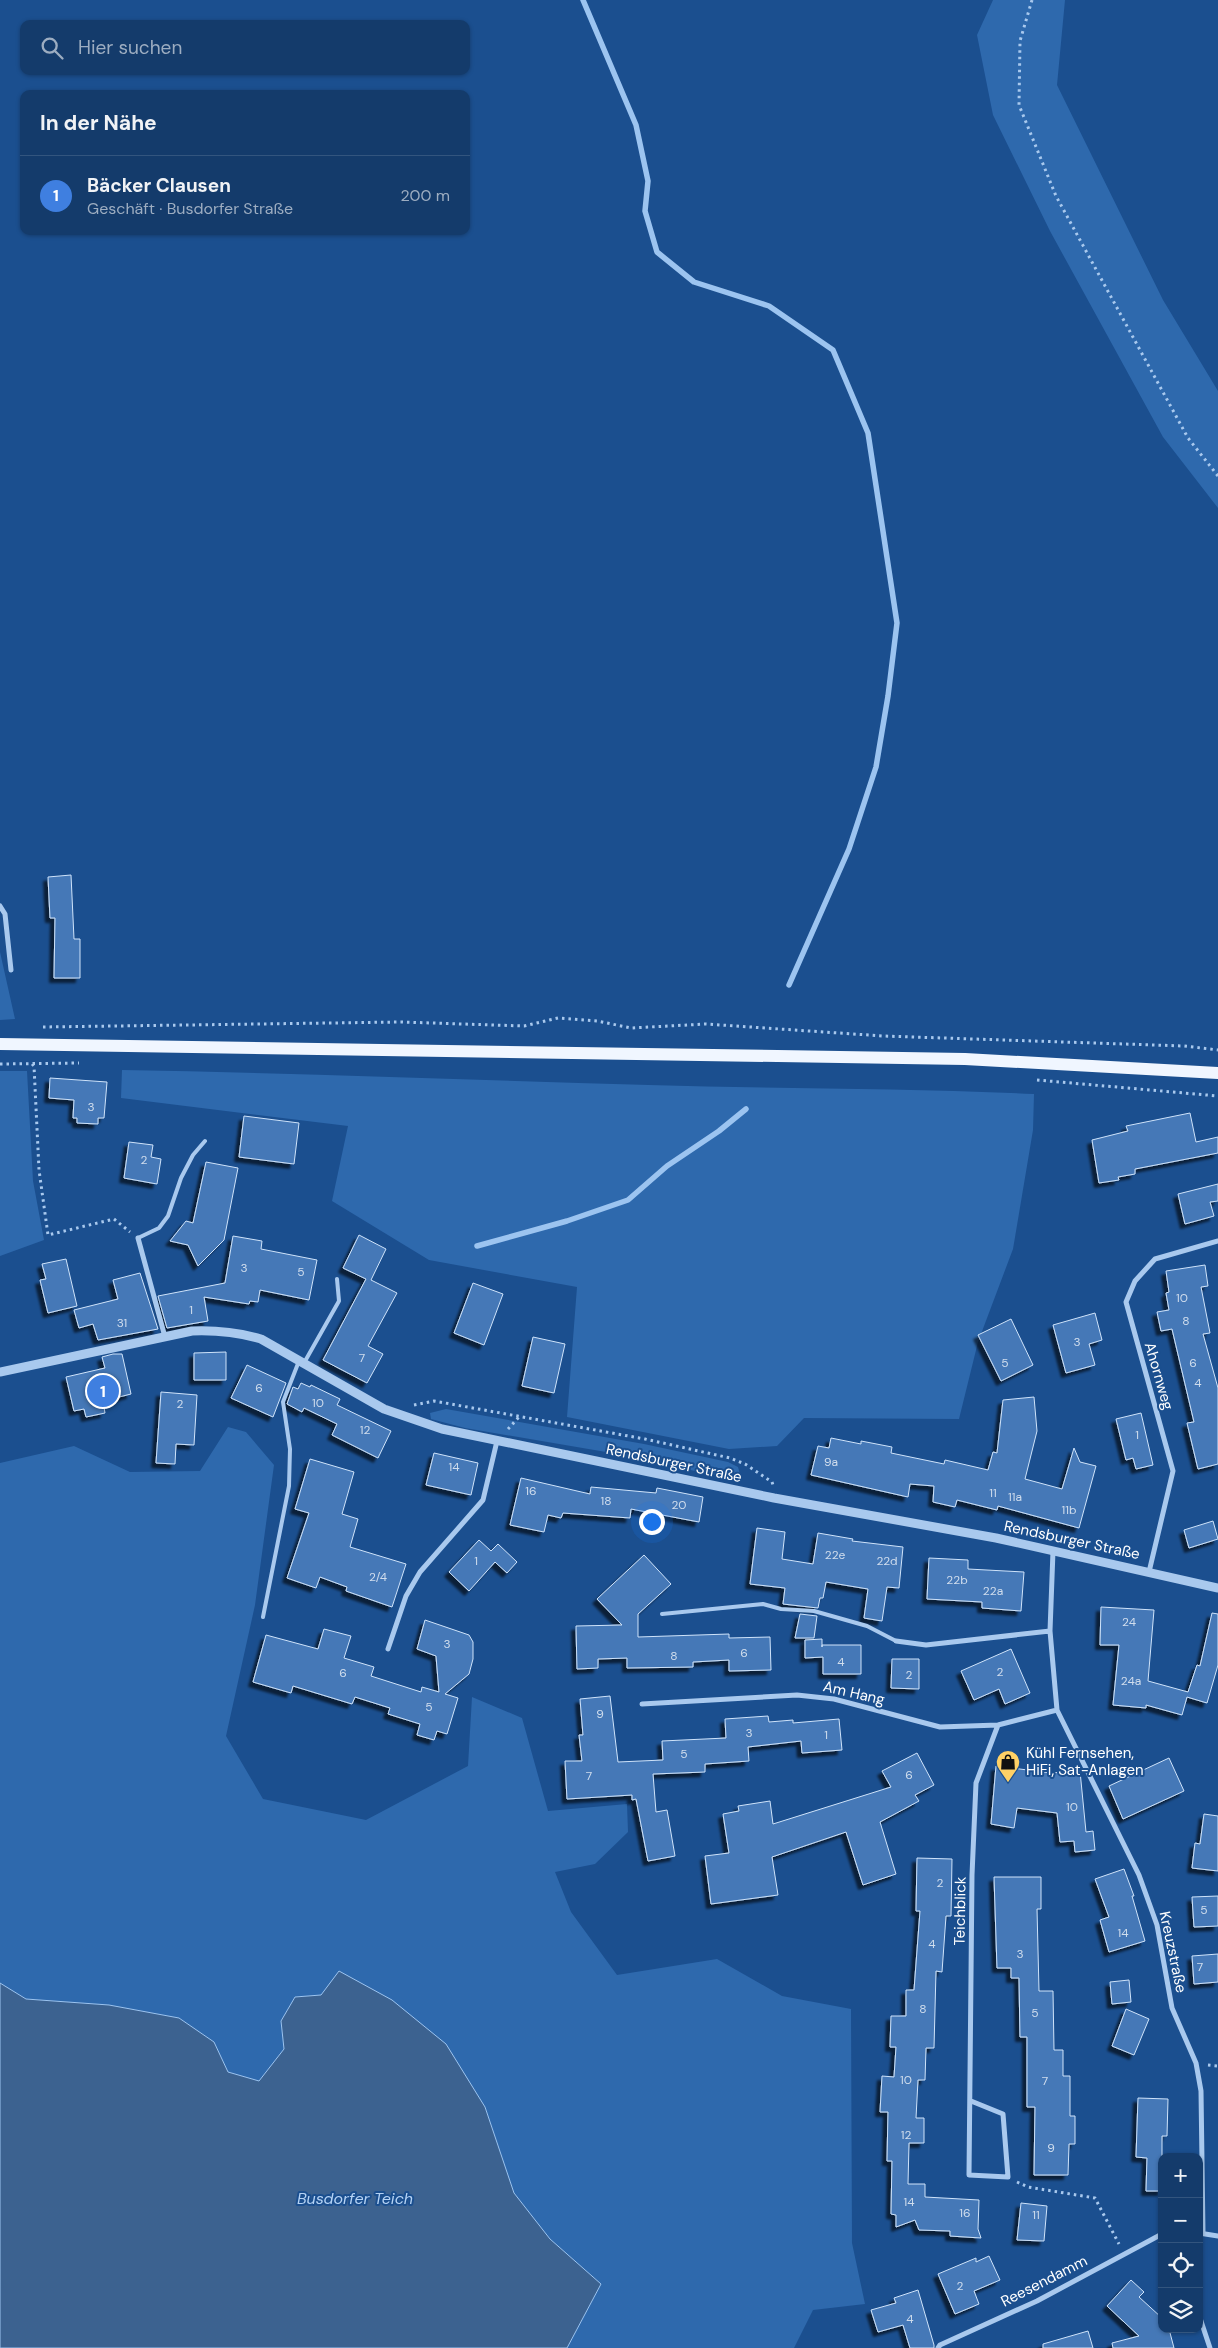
<!DOCTYPE html>
<html lang="de">
<meta charset="utf-8">
<style>
:root{--surface:#143b6b;--page:#1d4271;--text:#f1f3f6;--muted:#9dadc1;--line:#33557e;--accent:#bca0f2}
body{margin:0;font-family:"DM Sans",sans-serif;background:var(--page);color:var(--text)}
.controls{position:absolute;right:15px;bottom:15px;display:grid;overflow:hidden;border-radius:10px;box-shadow:0 1px 4px #0004}
.controls button{width:45px;height:45px;display:grid;place-items:center;padding:0;border:0;border-bottom:1px solid var(--line);background:var(--surface);color:var(--text);font:25px sans-serif}
.you{position:absolute;left:651px;top:1521px;width:18px;height:18px;margin:-12px;border:4px solid #fff;border-radius:50%;background:#1a73e8;box-shadow:0 0 0 8px #1a73e833}
.badge{display:grid;place-items:center;width:32px;height:32px;border-radius:50%;background:var(--accent);color:#fff;font-size:16px;font-weight:700}
.pin{position:absolute;translate:-50% -50%;border:2px solid #fff;box-shadow:0 1px 5px #0006}
.list{margin:0;padding:0;list-style:none}
h2{display:flex;justify-content:space-between;align-items:center;height:65px;margin:0;padding:0 20px;font-size:21px}
h2 small{font-size:16px;font-weight:400;color:var(--muted)}
.list li{display:grid;grid-template-columns:32px 1fr auto;gap:15px;align-items:center;box-sizing:border-box;height:80px;padding:0 20px;border-top:1px solid var(--line)}
.list b{display:block;font-size:19px;white-space:nowrap}
.list p{margin:0;font-size:16px;white-space:nowrap;color:var(--muted)}
.list em{font-size:16px;font-style:normal;color:var(--muted)}
.icon{flex:none;width:28px;height:28px;fill:none;stroke:currentColor;stroke-width:2;stroke-linecap:round;stroke-linejoin:round}
.map{position:relative;flex:none;width:1218px;height:2348px;overflow:hidden}
.search{position:absolute;background:var(--surface);box-shadow:0 1px 4px #0004;left:20px;top:20px;width:450px;height:55px;display:flex;align-items:center;gap:12px;box-sizing:border-box;padding:0 18px;border-radius:10px;color:var(--muted);font-size:19px}
.panel{position:absolute;background:var(--surface);box-shadow:0 1px 4px #0004;left:20px;top:90px;width:450px;height:145px;border-radius:10px}
.map>svg:first-child{display:block}
.green{fill:#2e69ad}
.water{fill:#3c6290;stroke:#9cc4f0}
.lines{fill:none;stroke-linecap:round;stroke-linejoin:round}
.stream{stroke:#9cc4f0;stroke-width:5.5}
.building{fill:#4478b7;stroke:#cfe3fa;filter:url(#shadow)}
.path{stroke:#a9c9ee;stroke-width:3;stroke-dasharray:2.5 4;stroke-linecap:butt}
.service{stroke:#a9c9ee;stroke-width:4}
.minor{stroke:#a9c9ee;stroke-width:5}
.tertiary{stroke:#a9c9ee;stroke-width:9}
.primary{stroke:#f0f6ff;stroke-width:12}
.labels{text-anchor:middle;stroke-width:4;stroke-linejoin:round;paint-order:stroke}
.number-label{font-size:12px;fill:#d0dded}
.street-label{font-size:15px;fill:#fff;stroke:#1b4f8f}
.poi-label{font-size:15px;fill:#fff;stroke:#1b4f8f;text-anchor:start}
.water-label{font-size:16px;font-style:italic;fill:#b5d3f5;stroke:#1b4f8f}
</style>
<div class="map">
<svg width="1218" height="2348" viewBox="0 0 1218 2348">
<defs>
<filter id="shadow"><feDropShadow dx="-4.5" dy="4.5" stdDeviation="1" flood-color="#0009"/></filter>
</defs>
<rect width="100%" height="100%" fill="#1b4f8f"/>
<path class="green" d="M 993,0 L 1065,0 L 1057,85 L 1163,300 L 1218,391 L 1218,508 L 1163,437 L 1050,231 L 993,115 L 977,35 Z
M 0,952 L 15,1019 L 0,1020 Z
M 122,1070 C 298,1073 474,1080 649,1085 C 778,1089 906,1088 1034,1094 L 1033,1130 L 1013,1249 L 978,1342 L 959,1419 L 804,1418 L 777,1446 L 729,1449 L 567,1417 L 577,1287 L 429,1260 L 332,1201 L 348,1126 L 121,1098 Z
M 0,1071 L 27,1071 L 33,1181 L 44,1240 L 0,1256 Z
M 446,1409 L 644,1444 L 728,1462 L 738,1467 L 742,1481 L 606,1452 L 465,1428 L 431,1419 L 430,1413 Z
M 228,1427 L 246,1432 L 274,1465 L 255,1605 L 226,1736 L 263,1799 L 366,1820 L 468,1766 L 472,1697 L 522,1718 L 548,1811 L 627,1804 L 628,1832 L 595,1864 L 555,1872 L 571,1912 L 617,1975 L 717,1959 L 782,1996 L 851,2009 L 852,2243 L 865,2304 L 813,2310 L 794,2348 L 567,2348 L 601,2284 L 550,2239 L 514,2193 L 485,2107 L 321,1995 L 295,1997 L 281,2021 L 284,2049 L 259,2081 L 228,2072 L 214,2042 L 179,2018 L 109,2005 L 26,1999 L 0,1983 L 0,1463 L 74,1446 L 130,1472 L 200,1471 Z"/>
<path class="water" d="M 339,1971 L 392,2000 L 446,2044 L 485,2107 L 514,2193 L 550,2239 L 601,2284 L 567,2348 L 0,2348 L 0,1983 L 26,1999 L 109,2005 L 179,2018 L 214,2042 L 228,2072 L 259,2081 L 284,2049 L 281,2021 L 295,1997 L 321,1995 Z"/>
<g class="lines">
<path class="stream" d="M 583,0 L 636,125 L 648,181 L 645,211 L 657,252 L 694,282 L 769,306 L 833,350 L 868,433 L 897,623 L 888,696 L 876,767 L 849,849 L 789,985
M 477,1246 L 567,1221 L 628,1200 L 667,1166 L 719,1131 L 746,1109"/>
</g>
<path class="building" d="M 71,875 L 74,939 L 80,939 L 80,978 L 54,978 L 55,918 L 50,918 L 48,877 Z
M 50,1078 L 107,1082 L 104,1118 L 98,1118 L 98,1124 L 77,1123 L 77,1118 L 73,1118 L 74,1100 L 49,1098 Z
M 1190,1113 L 1196,1142 L 1218,1137 L 1218,1153 L 1135,1169 L 1135,1174 L 1118,1177 L 1119,1180 L 1099,1183 L 1092,1140 L 1128,1131 L 1126,1126 Z
M 244,1116 L 299,1123 L 294,1164 L 239,1157 Z
M 129,1142 L 153,1145 L 151,1157 L 161,1159 L 157,1184 L 124,1178 Z
M 206,1162 L 238,1168 L 224,1240 L 198,1266 L 188,1245 L 170,1241 L 186,1221 L 193,1223 Z
M 1218,1184 L 1218,1201 L 1210,1202 L 1214,1216 L 1185,1224 L 1178,1194 Z
M 359,1235 L 386,1249 L 371,1280 L 397,1293 L 368,1346 L 383,1354 L 367,1383 L 323,1360 L 366,1279 L 343,1268 Z
M 233,1236 L 262,1241 L 261,1249 L 317,1260 L 309,1300 L 260,1290 L 258,1302 L 250,1301 L 249,1304 L 204,1297 L 208,1321 L 167,1328 L 158,1296 L 225,1283 Z
M 66,1259 L 77,1306 L 48,1313 L 40,1280 L 46,1279 L 42,1264 Z
M 1205,1265 L 1208,1286 L 1201,1287 L 1210,1333 L 1203,1334 L 1218,1388 L 1218,1464 L 1198,1469 L 1187,1423 L 1194,1422 L 1172,1329 L 1161,1331 L 1157,1312 L 1169,1310 L 1166,1293 L 1169,1292 L 1166,1271 Z
M 140,1273 L 158,1329 L 98,1340 L 93,1324 L 79,1328 L 74,1310 L 118,1299 L 113,1280 Z
M 473,1283 L 503,1294 L 484,1345 L 454,1333 Z
M 1095,1313 L 1102,1340 L 1089,1344 L 1095,1365 L 1066,1373 L 1053,1325 Z
M 1011,1319 L 1033,1365 L 1001,1381 L 978,1335 Z
M 533,1337 L 565,1344 L 554,1393 L 522,1386 Z
M 226,1352 L 226,1380 L 194,1380 L 194,1353 Z
M 113,1354 L 122,1354 L 131,1394 L 103,1401 L 105,1413 L 86,1417 L 84,1409 L 74,1411 L 66,1377 L 105,1368 L 102,1357 Z
M 247,1365 L 286,1383 L 273,1417 L 231,1398 Z
M 301,1383 L 310,1387 L 311,1385 L 340,1399 L 337,1405 L 391,1431 L 378,1458 L 332,1435 L 337,1424 L 304,1408 L 302,1412 L 287,1404 L 293,1387 L 298,1389 Z
M 161,1392 L 197,1395 L 194,1445 L 176,1444 L 175,1464 L 156,1463 Z
M 1034,1397 L 1037,1431 L 1025,1479 L 1062,1489 L 1074,1448 L 1080,1462 L 1096,1466 L 1079,1528 L 998,1506 L 997,1510 L 957,1500 L 955,1507 L 933,1502 L 934,1486 L 910,1484 L 908,1497 L 811,1475 L 818,1446 L 829,1448 L 831,1438 L 861,1444 L 861,1441 L 892,1447 L 891,1453 L 944,1464 L 945,1460 L 988,1470 L 993,1452 L 997,1453 L 1003,1400 Z
M 1141,1413 L 1153,1465 L 1136,1469 L 1133,1458 L 1126,1460 L 1116,1419 Z
M 434,1453 L 478,1463 L 471,1495 L 426,1485 Z
M 310,1459 L 354,1472 L 342,1514 L 358,1519 L 350,1547 L 406,1564 L 392,1607 L 346,1591 L 347,1587 L 320,1577 L 316,1588 L 287,1578 L 309,1513 L 295,1509 Z
M 521,1478 L 590,1494 L 591,1487 L 656,1493 L 657,1488 L 703,1497 L 699,1522 L 631,1509 L 630,1518 L 563,1513 L 561,1518 L 548,1515 L 544,1532 L 510,1525 Z
M 1213,1521 L 1218,1539 L 1189,1548 L 1184,1530 Z
M 757,1528 L 785,1532 L 782,1559 L 813,1564 L 818,1533 L 853,1539 L 852,1541 L 903,1547 L 899,1588 L 887,1587 L 882,1621 L 864,1618 L 868,1589 L 826,1582 L 823,1598 L 820,1598 L 818,1608 L 783,1604 L 785,1588 L 750,1584 Z
M 479,1540 L 491,1551 L 498,1544 L 517,1562 L 507,1573 L 495,1562 L 469,1591 L 449,1572 Z
M 644,1555 L 671,1584 L 638,1614 L 638,1637 L 729,1634 L 729,1638 L 770,1637 L 771,1670 L 729,1671 L 729,1660 L 693,1662 L 693,1667 L 627,1668 L 627,1658 L 598,1659 L 598,1668 L 577,1669 L 576,1626 L 622,1625 L 597,1599 Z
M 929,1558 L 968,1560 L 968,1569 L 1024,1572 L 1021,1611 L 982,1608 L 982,1602 L 927,1599 Z
M 1101,1607 L 1154,1610 L 1148,1681 L 1188,1692 L 1197,1665 L 1200,1666 L 1212,1613 L 1218,1614 L 1218,1665 L 1207,1703 L 1187,1697 L 1182,1715 L 1146,1705 L 1146,1708 L 1113,1705 L 1119,1645 L 1100,1645 Z
M 800,1614 L 817,1616 L 814,1638 L 795,1638 Z
M 425,1620 L 469,1635 L 473,1642 L 473,1659 L 469,1674 L 445,1694 L 458,1698 L 447,1734 L 437,1731 L 434,1740 L 417,1735 L 420,1724 L 388,1714 L 390,1708 L 355,1697 L 352,1704 L 293,1686 L 291,1693 L 253,1682 L 266,1635 L 318,1649 L 324,1629 L 351,1636 L 344,1658 L 374,1667 L 371,1676 L 421,1692 L 422,1687 L 439,1692 L 436,1656 L 417,1649 Z
M 822,1639 L 822,1647 L 822,1645 L 861,1645 L 861,1674 L 823,1674 L 823,1657 L 805,1658 L 805,1640 Z
M 1011,1649 L 1030,1693 L 1005,1704 L 999,1689 L 974,1700 L 961,1671 Z
M 892,1659 L 919,1659 L 919,1689 L 891,1688 Z
M 610,1696 L 618,1762 L 663,1760 L 662,1741 L 726,1738 L 725,1719 L 768,1716 L 769,1722 L 793,1720 L 793,1723 L 839,1719 L 842,1750 L 802,1753 L 801,1741 L 748,1747 L 749,1761 L 705,1764 L 705,1772 L 653,1774 L 656,1812 L 667,1810 L 675,1856 L 648,1861 L 636,1799 L 632,1800 L 632,1795 L 567,1799 L 565,1761 L 582,1761 L 579,1735 L 583,1735 L 580,1699 Z
M 917,1753 L 934,1785 L 915,1795 L 919,1801 L 880,1822 L 896,1874 L 863,1885 L 846,1832 L 772,1857 L 778,1895 L 711,1904 L 705,1856 L 729,1853 L 723,1814 L 739,1811 L 738,1806 L 770,1801 L 773,1824 L 891,1787 L 882,1771 Z
M 1169,1758 L 1184,1791 L 1123,1819 L 1109,1786 Z
M 996,1766 L 1051,1773 L 1080,1771 L 1086,1832 L 1093,1831 L 1095,1850 L 1075,1852 L 1074,1841 L 1060,1842 L 1057,1813 L 1017,1808 L 1014,1828 L 991,1824 Z
M 1204,1814 L 1218,1816 L 1218,1871 L 1192,1868 L 1195,1843 L 1200,1844 Z
M 917,1858 L 952,1859 L 951,1916 L 946,1916 L 942,1972 L 936,1971 L 934,2048 L 926,2048 L 925,2080 L 918,2080 L 916,2118 L 924,2118 L 924,2143 L 909,2143 L 908,2184 L 925,2184 L 925,2197 L 979,2200 L 978,2229 L 981,2238 L 950,2236 L 950,2231 L 919,2230 L 915,2220 L 896,2227 L 896,2215 L 891,2214 L 892,2161 L 887,2161 L 888,2112 L 880,2112 L 882,2076 L 894,2077 L 896,2047 L 890,2047 L 891,2016 L 906,2016 L 906,1990 L 914,1990 L 920,1911 L 916,1911 Z
M 1124,1869 L 1134,1896 L 1132,1896 L 1145,1941 L 1109,1952 L 1100,1920 L 1109,1917 L 1095,1879 Z
M 994,1877 L 1041,1877 L 1041,1909 L 1037,1909 L 1039,1991 L 1053,1991 L 1054,2050 L 1063,2050 L 1063,2076 L 1070,2076 L 1070,2116 L 1075,2116 L 1075,2144 L 1069,2144 L 1068,2175 L 1034,2175 L 1035,2107 L 1027,2107 L 1027,2037 L 1020,2037 L 1019,1978 L 1011,1978 L 1011,1968 L 997,1968 Z
M 1218,1896 L 1218,1926 L 1194,1927 L 1192,1897 Z
M 1218,1954 L 1218,1982 L 1194,1984 L 1192,1956 Z
M 1129,1980 L 1131,2002 L 1112,2004 L 1110,1982 Z
M 1126,2009 L 1149,2019 L 1134,2055 L 1112,2046 Z
M 1138,2098 L 1168,2099 L 1167,2136 L 1162,2136 L 1162,2191 L 1146,2191 L 1147,2158 L 1136,2157 Z
M 1021,2203 L 1047,2206 L 1044,2241 L 1017,2240 Z
M 989,2256 L 1000,2280 L 974,2291 L 979,2304 L 955,2314 L 938,2274 L 976,2258 L 976,2262 Z
M 1131,2280 L 1144,2292 L 1139,2297 L 1162,2318 L 1162,2329 L 1169,2329 L 1174,2348 L 1113,2348 L 1112,2343 L 1139,2336 L 1107,2306 Z
M 918,2290 L 934,2345 L 934,2348 L 910,2348 L 903,2325 L 878,2332 L 871,2310 L 896,2303 L 894,2298 Z
M 1088,2331 L 1093,2348 L 1043,2348 L 1043,2344 Z"/>
<g class="lines">
<path class="path" d="M 1032,0 L 1020,41 L 1019,105 L 1056,196 L 1188,438 L 1218,476
M 43,1027 L 401,1022 L 524,1026 L 558,1018 L 597,1021 L 631,1028 L 706,1024 L 883,1036 L 1184,1046 L 1218,1050
M 0,1064 L 79,1063
M 32,1064 L 34,1066 L 39,1170 L 48,1235 L 114,1219 L 130,1232
M 1037,1080 L 1218,1096
M 414,1405 L 434,1401 L 645,1439 L 730,1458 L 745,1464 L 772,1482 L 773,1485
M 508,1429 L 519,1417
M 1208,2065 L 1218,2066
M 1017,2182 L 1028,2187 L 1095,2198 L 1119,2244"/>
<path class="service" d="M 138,1238 L 159,1228 L 168,1216 L 181,1178 L 193,1155 L 205,1141
M 304,1363 L 339,1301 L 337,1279
M 662,1614 L 763,1604 L 781,1609 L 814,1611 L 867,1626 L 896,1641
M 263,1617 L 289,1486 L 290,1449 L 283,1402 L 299,1361"/>
<path class="minor" d="M 0,906 L 5,914 L 11,970
M 138,1238 L 165,1337
M 1053,1551 L 1050,1631 L 1057,1710 L 1139,1875 L 1157,1925 L 1172,2008 L 1196,2063 L 1201,2091 L 1203,2233
M 1149,1572 L 1173,1471 L 1126,1302 L 1135,1281 L 1155,1259 L 1218,1241
M 896,1641 L 926,1645 L 1050,1631
M 388,1649 L 406,1596 L 420,1572 L 483,1500 L 497,1441
M 642,1704 L 797,1695 L 834,1699 L 940,1727 L 998,1725 L 1057,1710
M 971,2101 L 1003,2114 L 1008,2177 L 969,2175 L 972,1875 L 976,1783 L 998,1725
M 1199,2233 L 1218,2236
M 1199,2315 L 1210,2348
M 938,2348 L 940,2345 L 1037,2301 L 1162,2234"/>
<path class="tertiary" d="M 0,1372 L 192,1331 C 217,1330 237,1332 261,1339 L 384,1409 L 442,1429 L 774,1498 L 996,1538 L 1218,1588"/>
<path class="primary" d="M 0,1044 L 965,1059 L 1218,1073"/>
</g>
<defs>
<g id="shop-pin" transform="scale(1.25)"><path d="M0 17L-7.5 6A9.5 9.5 0 1 1 7.5 6Z" fill="#ffd166" stroke="#1b4f8f"/><path d="M-5-2.5h2.3a2.7 3.5 0 0 1 5.4 0H5L5.5 6h-11ZM-1.5-2.5h3a1.5 2.3 0 0 0-3 0Z" fill="#111"/></g>
</defs>
<g fill-rule="evenodd">
<use href="#shop-pin" x="1008" y="1762"/>
</g>
<g class="labels">
<g class="number-label">
<text x="91" y="1111">3</text>
<text x="144" y="1164">2</text>
<text x="244" y="1272">3</text>
<text x="301" y="1276">5</text>
<text x="1182" y="1302">10</text>
<text x="191" y="1314">1</text>
<text x="1186" y="1325">8</text>
<text x="122" y="1327">31</text>
<text x="1077" y="1346">3</text>
<text x="362" y="1362">7</text>
<text x="1005" y="1367">5</text>
<text x="1193" y="1367">6</text>
<text x="1198" y="1387">4</text>
<text x="259" y="1392">6</text>
<text x="318" y="1407">10</text>
<text x="180" y="1408">2</text>
<text x="365" y="1434">12</text>
<text x="1137" y="1439">1</text>
<text x="831" y="1466">9a</text>
<text x="454" y="1471">14</text>
<text x="531" y="1495">16</text>
<text x="993" y="1497">11</text>
<text x="1015" y="1501">11a</text>
<text x="606" y="1505">18</text>
<text x="679" y="1509">20</text>
<text x="1069" y="1514">11b</text>
<text x="835" y="1559">22e</text>
<text x="476" y="1565">1</text>
<text x="887" y="1565">22d</text>
<text x="378" y="1581">2/4</text>
<text x="957" y="1584">22b</text>
<text x="993" y="1595">22a</text>
<text x="1129" y="1626">24</text>
<text x="447" y="1648">3</text>
<text x="744" y="1657">6</text>
<text x="674" y="1660">8</text>
<text x="841" y="1666">4</text>
<text x="1000" y="1676">2</text>
<text x="343" y="1677">6</text>
<text x="909" y="1679">2</text>
<text x="1131" y="1685">24a</text>
<text x="429" y="1711">5</text>
<text x="600" y="1718">9</text>
<text x="749" y="1737">3</text>
<text x="826" y="1739">1</text>
<text x="684" y="1758">5</text>
<text x="909" y="1779">6</text>
<text x="589" y="1780">7</text>
<text x="1072" y="1811">10</text>
<text x="940" y="1887">2</text>
<text x="1204" y="1914">5</text>
<text x="1123" y="1937">14</text>
<text x="932" y="1948">4</text>
<text x="1020" y="1958">3</text>
<text x="1200" y="1971">7</text>
<text x="923" y="2013">8</text>
<text x="1035" y="2017">5</text>
<text x="906" y="2084">10</text>
<text x="1045" y="2085">7</text>
<text x="906" y="2139">12</text>
<text x="1051" y="2152">9</text>
<text x="909" y="2206">14</text>
<text x="965" y="2217">16</text>
<text x="1036" y="2219">11</text>
<text x="960" y="2290">2</text>
<text x="910" y="2323">4</text>
</g>
<g class="street-label">
<text transform="translate(1159 1376) rotate(74)" y="5">Ahornweg</text>
<text transform="translate(674 1463) rotate(12)" y="5">Rendsburger Straße</text>
<text transform="translate(1072 1540) rotate(12)" y="5">Rendsburger Straße</text>
<text transform="translate(854 1693) rotate(13)" y="5">Am Hang</text>
<text transform="translate(960 1911) rotate(-89)" y="5">Teichblick</text>
<text transform="translate(1173 1952) rotate(78)" y="5">Kreuzstraße</text>
<text transform="translate(1044 2281) rotate(-27)" y="5">Reesendamm</text>
</g>
<g class="poi-label">
<text x="1026" y="1758">Kühl Fernsehen,<tspan x="1026" dy="17">HiFi, Sat-Anlagen</tspan></text>
</g>
<g class="water-label">
<text x="355" y="2204">Busdorfer Teich</text>
</g>
</g>
</svg>
<div class="controls">
<button>+</button>
<button>−</button>
<button><svg class="icon" aria-label="locate" viewBox="0 0 24 24"><circle cx="12" cy="12" r="6"/><path d="M12 2v4M12 18v4M2 12h4M18 12h4"/></svg></button>
<button><svg class="icon" aria-label="layers" viewBox="0 0 24 24"><path d="M12 4l9 5-9 5-9-5zM3 14l9 5 9-5"/></svg></button>
</div>
<div class="you"></div>
<div class="pin badge" style="left:103px;top:1391px;background:#3f7fe0">1</div>
<div class="search"><svg class="icon" aria-label="search" viewBox="0 0 24 24"><circle cx="10" cy="10" r="6"/><path d="M15 15l6 6"/></svg>Hier suchen</div>
<section class="panel">
<h2>In der Nähe<small></small></h2>
<ul class="list">
<li><span class="badge" style="background:#3f7fe0">1</span><div><b>Bäcker Clausen</b><p>Geschäft · Busdorfer Straße</p></div><em>200 m</em></li>
</ul>
</section>
</div>
